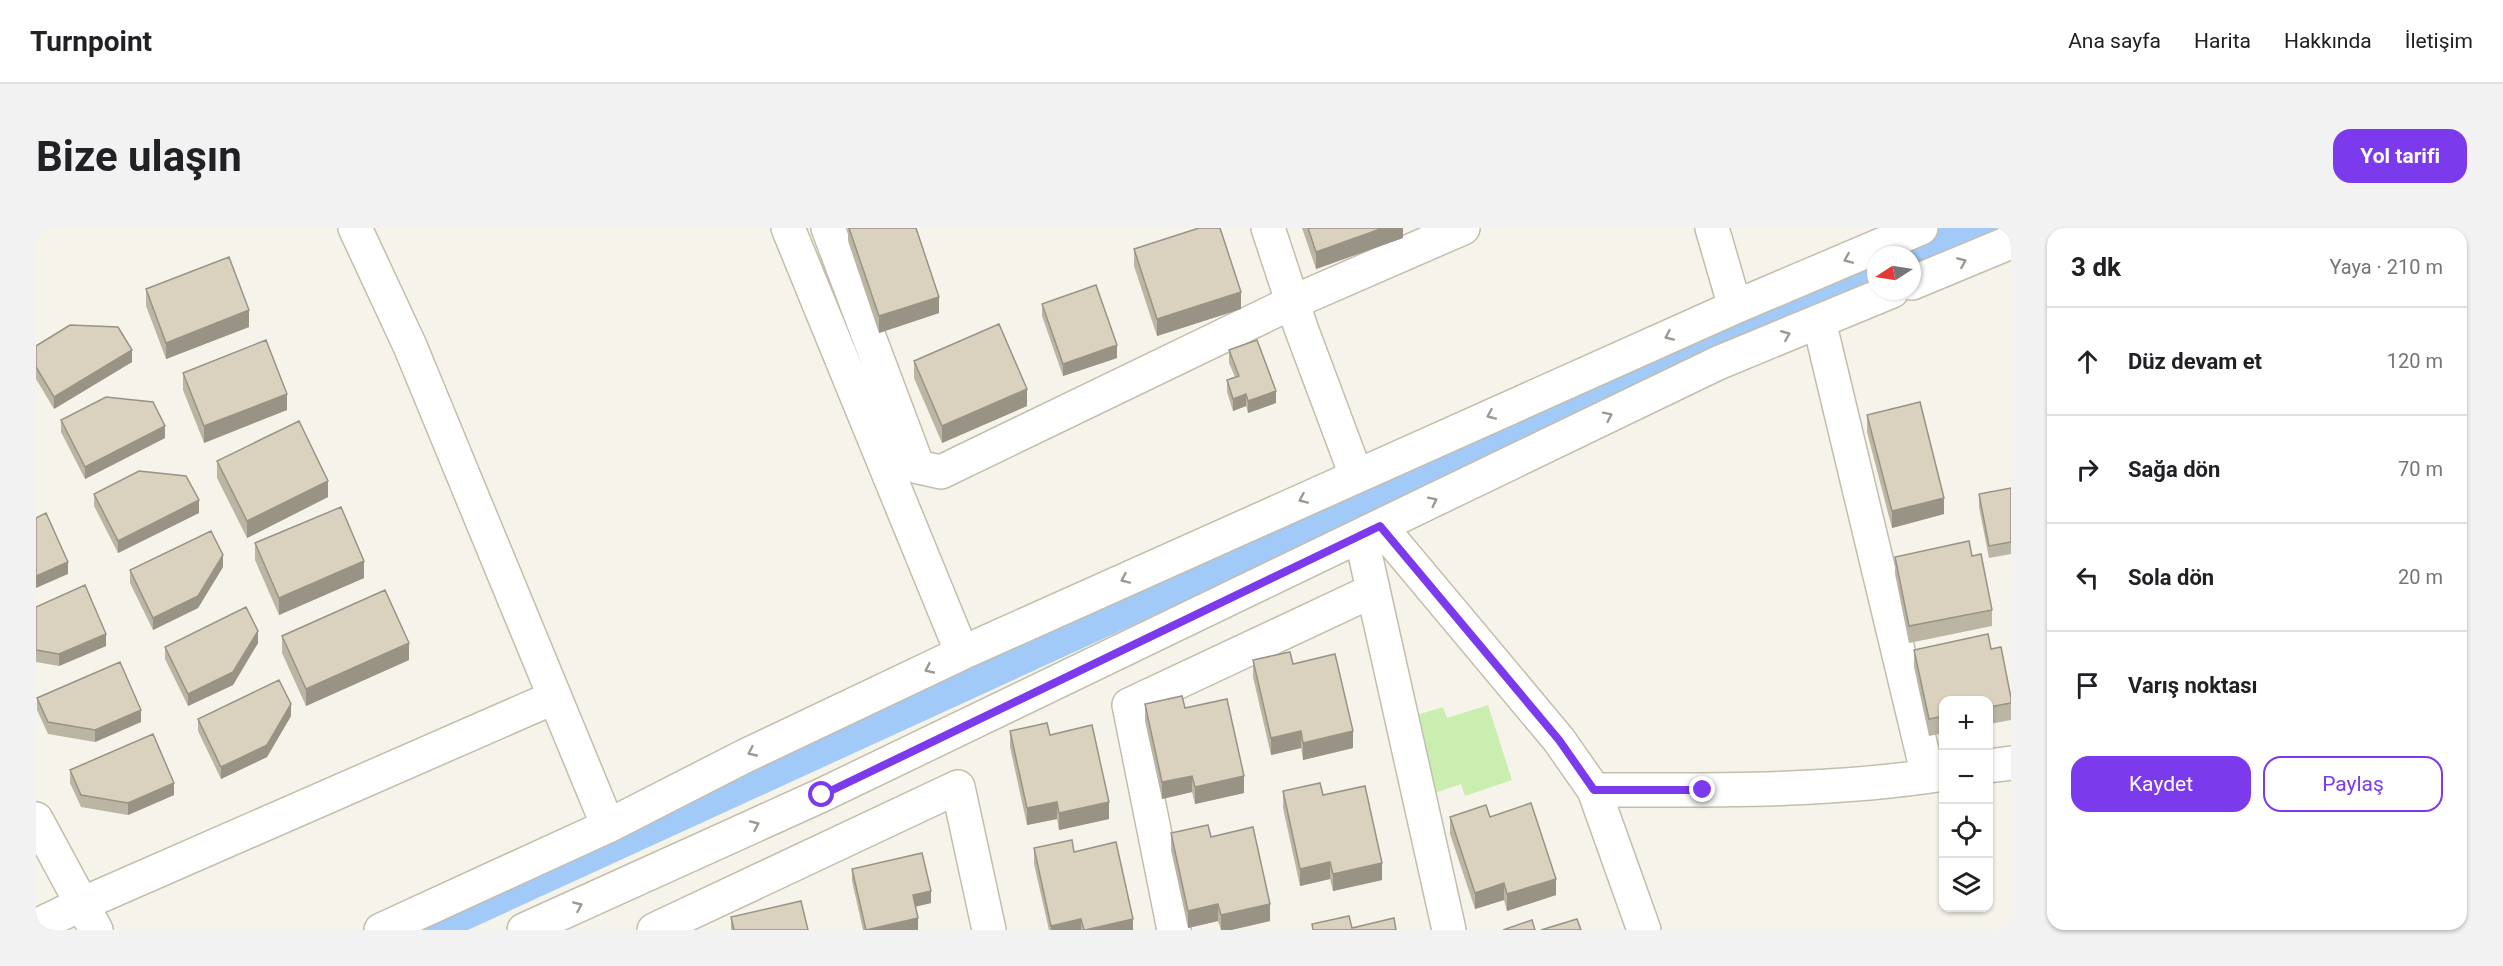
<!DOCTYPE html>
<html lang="tr">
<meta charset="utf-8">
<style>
:root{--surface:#fff;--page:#f2f2f2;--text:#202124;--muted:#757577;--line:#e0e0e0;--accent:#7c3aed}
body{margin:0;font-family:Roboto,sans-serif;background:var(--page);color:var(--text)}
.controls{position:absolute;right:18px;bottom:18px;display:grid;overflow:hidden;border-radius:12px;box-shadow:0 2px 4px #0004}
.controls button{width:54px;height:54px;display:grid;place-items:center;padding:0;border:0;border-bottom:2px solid var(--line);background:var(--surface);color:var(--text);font:30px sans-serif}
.compass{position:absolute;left:1831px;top:18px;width:54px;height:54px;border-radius:50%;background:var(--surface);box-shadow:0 2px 4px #0004;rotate:258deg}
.stop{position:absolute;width:18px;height:18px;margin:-14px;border:4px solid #7c3aed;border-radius:50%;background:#fff}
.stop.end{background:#7c3aed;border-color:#fff;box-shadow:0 2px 6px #0008}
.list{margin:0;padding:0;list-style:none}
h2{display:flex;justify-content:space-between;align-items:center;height:78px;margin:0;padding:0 24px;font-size:26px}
h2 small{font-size:20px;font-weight:400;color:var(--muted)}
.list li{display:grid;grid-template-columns:39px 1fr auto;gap:18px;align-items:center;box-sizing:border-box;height:108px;padding:0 24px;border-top:2px solid var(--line)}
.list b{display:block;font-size:22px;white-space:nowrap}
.list em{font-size:20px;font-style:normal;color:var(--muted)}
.actions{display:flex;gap:12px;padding:18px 24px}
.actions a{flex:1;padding:14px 0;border:2px solid var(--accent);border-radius:18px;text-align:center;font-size:21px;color:var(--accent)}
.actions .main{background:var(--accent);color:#fff}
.icon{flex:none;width:33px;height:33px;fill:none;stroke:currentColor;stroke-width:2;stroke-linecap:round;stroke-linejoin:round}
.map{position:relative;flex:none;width:1975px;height:702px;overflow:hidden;border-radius:18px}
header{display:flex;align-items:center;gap:36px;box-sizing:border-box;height:84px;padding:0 30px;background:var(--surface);border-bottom:2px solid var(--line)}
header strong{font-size:28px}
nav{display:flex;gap:33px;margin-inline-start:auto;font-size:21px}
.intro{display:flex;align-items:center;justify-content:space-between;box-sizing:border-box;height:144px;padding:0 36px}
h1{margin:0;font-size:42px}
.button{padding:15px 27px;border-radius:18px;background:var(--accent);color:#fff;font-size:21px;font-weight:700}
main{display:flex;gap:36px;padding:0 36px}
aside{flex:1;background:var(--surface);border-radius:18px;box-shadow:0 2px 4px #0004}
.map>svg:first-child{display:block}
.green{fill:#caeeb0}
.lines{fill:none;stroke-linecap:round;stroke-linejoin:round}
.canal{stroke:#a2caf8;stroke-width:34}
.minor-casing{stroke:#c3beab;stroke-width:36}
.minor{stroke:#fff;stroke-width:33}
.wall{fill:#bbb5a3}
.shaded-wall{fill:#999385}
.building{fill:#dad2be;stroke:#999385;stroke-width:1.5}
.oneway{stroke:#9d9991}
.route{stroke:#7c3aed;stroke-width:8}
</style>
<header>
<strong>Turnpoint</strong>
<nav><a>Ana sayfa</a><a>Harita</a><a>Hakkında</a><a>İletişim</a></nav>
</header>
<div class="intro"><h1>Bize ulaşın</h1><a class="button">Yol tarifi</a></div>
<main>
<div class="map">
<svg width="1975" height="702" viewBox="0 0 1975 702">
<rect width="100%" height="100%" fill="#f6f4ea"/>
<path class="green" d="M 1452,477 L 1476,552 L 1429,568 L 1425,556 L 1396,566 L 1371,490 L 1407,479 L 1411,490 Z"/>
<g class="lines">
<path class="canal" d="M 1876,30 L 1945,0
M 391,702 L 1563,165 L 1840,45"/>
<g class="minor-casing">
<path id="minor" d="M 319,0 L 374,118 L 572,598
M 752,0 L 926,425
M 792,0 L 882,239 L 905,244 L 1257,74 L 1427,0
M 1232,0 L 1265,100 L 1320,247
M 1676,0 L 1699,79
M 1876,55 L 1975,14
M 1783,93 L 1892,548
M 1344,298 L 1523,512 L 1558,562 L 1608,702
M 1325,308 L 1413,702
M 1952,538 L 1975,535
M 1558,562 C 1674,562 1793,564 1908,546
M 0,591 L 60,702
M 0,698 L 46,676 L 519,469
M 345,702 L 572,598 L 707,529 L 926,425 L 1699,79 L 1885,0
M 488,702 L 786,567 L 1682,135 L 1856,63
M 618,702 L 922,559 L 953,702
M 1138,702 L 1093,477 L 1336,363"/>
</g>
<use href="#minor" class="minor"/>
</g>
<path class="wall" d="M 812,0 L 880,0 L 903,85 L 843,105 L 812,13 Z
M 1266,0 L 1367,0 L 1367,10 L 1280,41 Z
M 1098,21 L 1205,81 L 1121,108 L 1098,38 Z
M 110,61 L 213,99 L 130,131 L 110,78 Z
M 1006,76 L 1081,130 L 1027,148 L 1006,88 Z
M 0,118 L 96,134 L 18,181 L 0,151 Z
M 1193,122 L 1240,175 L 1212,185 L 1210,178 L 1197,183 L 1191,164 L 1191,152 L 1199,149 L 1193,135 Z
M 878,133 L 991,178 L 906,215 L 878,150 Z
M 147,145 L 251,182 L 168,215 L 147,162 Z
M 1831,187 L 1908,286 L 1856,300 L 1831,204 Z
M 25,192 L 129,210 L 49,251 L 25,204 Z
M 181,233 L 292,269 L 211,310 L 181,250 Z
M 1975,260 L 1975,326 L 1953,330 L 1943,279 L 1943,266 Z
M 58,266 L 163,285 L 82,325 L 58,278 Z
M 219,315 L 328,350 L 243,387 L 219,332 Z
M 1859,329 L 1956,382 L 1956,398 L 1873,415 L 1859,346 Z
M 187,339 L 162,380 L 117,402 L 94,355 L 94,342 Z
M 0,379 L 70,418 L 23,438 L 0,434 Z
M 246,408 L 373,432 L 270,478 L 246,425 Z
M 222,415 L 197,457 L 152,478 L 129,431 L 129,419 Z
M 1878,422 L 1975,470 L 1975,492 L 1953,496 L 1953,472 L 1908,472 L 1908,505 L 1893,508 L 1878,439 Z
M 1217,432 L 1257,436 L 1317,520 L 1267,532 L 1265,520 L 1235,527 L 1217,449 Z
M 1,470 L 105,494 L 59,514 L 12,506 L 1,482 Z
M 1109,476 L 1149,480 L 1208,565 L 1159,576 L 1156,564 L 1126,571 L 1109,493 Z
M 255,488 L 231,529 L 185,551 L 162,503 L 162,491 Z
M 974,503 L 1014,507 L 1073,591 L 1023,602 L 1021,591 L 991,597 L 974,519 Z
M 34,542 L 138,567 L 92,587 L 45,579 L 34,555 Z
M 1247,563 L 1287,567 L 1346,652 L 1297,663 L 1294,651 L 1264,658 L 1247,580 Z
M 1414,589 L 1454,589 L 1520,667 L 1471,683 L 1468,672 L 1439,681 L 1414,606 Z
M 1135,605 L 1175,609 L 1234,693 L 1195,702 L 1185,702 L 1182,693 L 1152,700 L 1135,622 Z
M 998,620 L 1038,624 L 1097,702 L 1013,702 L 998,636 Z
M 816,641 L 895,675 L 879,679 L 882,702 L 827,702 L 816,653 Z
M 695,689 L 772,702 L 695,702 Z"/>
<path class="shaded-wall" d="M 1347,0 L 1367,0 L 1367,10 L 1280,41 L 1280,24 Z
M 1205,64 L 1205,81 L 1121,108 L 1121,91 Z
M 903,69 L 903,85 L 843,105 L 843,88 Z
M 213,82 L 213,99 L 130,131 L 130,115 Z
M 1081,117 L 1081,130 L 1027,148 L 1027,136 Z
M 96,122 L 96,134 L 18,181 L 18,169 Z
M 991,161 L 991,178 L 906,215 L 906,198 Z
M 1240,163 L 1240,175 L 1212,185 L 1212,173 Z
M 251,166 L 251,182 L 168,215 L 168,198 Z
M 1210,166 L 1210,178 L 1197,183 L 1197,171 Z
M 129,198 L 129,210 L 49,251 L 49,239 Z
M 292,253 L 292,269 L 211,310 L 211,293 Z
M 1908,270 L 1908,286 L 1856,300 L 1856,283 Z
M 163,272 L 163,285 L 82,325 L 82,313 Z
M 187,327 L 187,339 L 162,380 L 117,402 L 117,390 Z
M 328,333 L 328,350 L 243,387 L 243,370 Z
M 32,334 L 32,346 L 0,360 L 0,348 Z
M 222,403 L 222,415 L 197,457 L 152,478 L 152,466 Z
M 70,406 L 70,418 L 23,438 L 23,426 Z
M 373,415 L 373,432 L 270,478 L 270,461 Z
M 255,476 L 255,488 L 231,529 L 185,551 L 185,539 Z
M 105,482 L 105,494 L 59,514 L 59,502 Z
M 1265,503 L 1265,520 L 1235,527 L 1235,510 Z
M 1317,503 L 1317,520 L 1267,532 L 1267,515 Z
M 1156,548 L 1156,564 L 1126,571 L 1126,554 Z
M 1208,548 L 1208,565 L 1159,576 L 1159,559 Z
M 138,555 L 138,567 L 92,587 L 92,575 Z
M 1021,574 L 1021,591 L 991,597 L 991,580 Z
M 1073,574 L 1073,591 L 1023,602 L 1023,585 Z
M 1294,634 L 1294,651 L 1264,658 L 1264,641 Z
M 1346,635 L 1346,652 L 1297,663 L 1297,646 Z
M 1520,651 L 1520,667 L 1471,683 L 1471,666 Z
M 1468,655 L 1468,672 L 1439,681 L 1439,665 Z
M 895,663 L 895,675 L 877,679 L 877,667 Z
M 1182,676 L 1182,693 L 1152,700 L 1152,683 Z
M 1234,676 L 1234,693 L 1195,702 L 1185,702 L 1185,687 Z
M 882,690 L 882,702 L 830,702 Z
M 1045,691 L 1045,702 L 1015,702 L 1015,698 Z
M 1097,691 L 1097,702 L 1049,702 Z"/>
<path class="building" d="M 813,0 L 880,0 L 903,69 L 843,88 Z
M 1163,0 L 1184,0 L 1205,64 L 1121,91 L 1098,21 Z
M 1272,0 L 1347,0 L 1280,24 Z
M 193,29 L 213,82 L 130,115 L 110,61 Z
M 1060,57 L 1081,117 L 1027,136 L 1006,76 Z
M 963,96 L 991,161 L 906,198 L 878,133 Z
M 34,97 L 82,99 L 96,122 L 18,169 L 0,139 L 0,118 Z
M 230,112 L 251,166 L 168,198 L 147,145 Z
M 1221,112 L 1240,163 L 1212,173 L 1210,166 L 1197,171 L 1191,152 L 1203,148 L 1193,122 Z
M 70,169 L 117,174 L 129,198 L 49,239 L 25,192 Z
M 1884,174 L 1908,270 L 1856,283 L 1831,187 Z
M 263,193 L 292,253 L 211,293 L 181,233 Z
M 103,243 L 150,248 L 163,272 L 82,313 L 58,266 Z
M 1975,260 L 1975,314 L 1953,318 L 1943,266 Z
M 305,279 L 328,333 L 243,370 L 219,315 Z
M 10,285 L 32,334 L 0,348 L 0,290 Z
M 175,303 L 187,327 L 162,368 L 117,390 L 94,342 Z
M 1933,313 L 1936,328 L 1945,326 L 1956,382 L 1873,398 L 1859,329 Z
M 49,357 L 70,406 L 23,426 L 0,422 L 0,379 Z
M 349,362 L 373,415 L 270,461 L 246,408 Z
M 210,379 L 222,403 L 197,444 L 152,466 L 129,419 Z
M 1952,406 L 1955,421 L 1965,419 L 1975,470 L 1975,475 L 1953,479 L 1953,472 L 1908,472 L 1908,488 L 1893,491 L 1878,422 Z
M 1254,424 L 1257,436 L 1299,426 L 1317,503 L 1267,515 L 1265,503 L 1235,510 L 1217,432 Z
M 84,434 L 105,482 L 59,502 L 12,494 L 1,470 Z
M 243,452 L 255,476 L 231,517 L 185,539 L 162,491 Z
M 1146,468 L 1149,480 L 1191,471 L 1208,548 L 1159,559 L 1156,548 L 1126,554 L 1109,476 Z
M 1011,495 L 1014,507 L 1056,497 L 1073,574 L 1023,585 L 1021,574 L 991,580 L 974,503 Z
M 117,506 L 138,555 L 92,575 L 45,567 L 34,542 Z
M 1284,555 L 1287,567 L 1329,558 L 1346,635 L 1297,646 L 1294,634 L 1264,641 L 1247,563 Z
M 1495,575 L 1520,651 L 1471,666 L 1468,655 L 1439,665 L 1414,589 L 1450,577 L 1454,589 Z
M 1172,597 L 1175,609 L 1217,599 L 1234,676 L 1185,687 L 1182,676 L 1152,683 L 1135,605 Z
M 1036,612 L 1038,624 L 1080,614 L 1097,691 L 1049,702 L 1048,702 L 1045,691 L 1015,698 L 998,620 Z
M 886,625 L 895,663 L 877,667 L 882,690 L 830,702 L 816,641 Z
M 765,673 L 772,702 L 698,702 L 695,689 Z
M 1313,688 L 1316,700 L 1358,690 L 1360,702 L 1277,702 L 1276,696 Z
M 1541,691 L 1545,702 L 1505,702 Z
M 1496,692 L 1499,702 L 1467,702 Z"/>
<defs><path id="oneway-chevron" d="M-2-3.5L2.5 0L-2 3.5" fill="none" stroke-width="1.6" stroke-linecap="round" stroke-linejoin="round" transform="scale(1.5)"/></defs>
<g class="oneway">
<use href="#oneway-chevron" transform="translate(1812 31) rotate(157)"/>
<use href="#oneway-chevron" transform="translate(1926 34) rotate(-23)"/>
<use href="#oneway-chevron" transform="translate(1750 107) rotate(-22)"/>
<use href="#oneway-chevron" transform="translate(1633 108) rotate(156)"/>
<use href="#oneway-chevron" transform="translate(1455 187) rotate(156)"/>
<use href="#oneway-chevron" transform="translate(1572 188) rotate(-26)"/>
<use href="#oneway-chevron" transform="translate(1267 271) rotate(156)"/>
<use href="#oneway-chevron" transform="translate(1397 273) rotate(-26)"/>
<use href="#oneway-chevron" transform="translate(1089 351) rotate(156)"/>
<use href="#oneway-chevron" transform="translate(893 441) rotate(155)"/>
<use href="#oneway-chevron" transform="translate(716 524) rotate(155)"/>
<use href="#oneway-chevron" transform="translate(719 597) rotate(-24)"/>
<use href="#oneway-chevron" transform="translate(542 678) rotate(-24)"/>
</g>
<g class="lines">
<path class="route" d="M 786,567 L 1344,298 L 1523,512 L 1558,562 L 1667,562"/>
</g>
</svg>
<div class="controls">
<button>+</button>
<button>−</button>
<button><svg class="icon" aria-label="locate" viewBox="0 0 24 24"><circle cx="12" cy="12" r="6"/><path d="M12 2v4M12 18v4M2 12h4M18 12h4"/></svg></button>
<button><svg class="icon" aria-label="layers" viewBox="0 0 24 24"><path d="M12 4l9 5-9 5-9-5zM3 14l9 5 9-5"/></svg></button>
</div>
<svg class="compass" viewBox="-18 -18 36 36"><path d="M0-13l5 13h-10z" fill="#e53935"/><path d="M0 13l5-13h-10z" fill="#757577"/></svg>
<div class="stop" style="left:786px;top:567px"></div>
<div class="stop end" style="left:1667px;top:562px"></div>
</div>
<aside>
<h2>3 dk<small>Yaya · 210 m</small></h2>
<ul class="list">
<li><svg class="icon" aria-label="ahead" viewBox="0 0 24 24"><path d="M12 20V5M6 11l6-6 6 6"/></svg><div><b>Düz devam et</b></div><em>120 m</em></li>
<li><svg class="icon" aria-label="right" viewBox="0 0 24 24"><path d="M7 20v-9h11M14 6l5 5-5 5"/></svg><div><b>Sağa dön</b></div><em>70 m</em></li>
<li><svg class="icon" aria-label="left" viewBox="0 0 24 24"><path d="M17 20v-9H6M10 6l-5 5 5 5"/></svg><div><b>Sola dön</b></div><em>20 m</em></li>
<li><svg class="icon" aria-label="arrive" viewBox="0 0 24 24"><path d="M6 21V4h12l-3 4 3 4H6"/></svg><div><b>Varış noktası</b></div></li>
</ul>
<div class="actions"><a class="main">Kaydet</a><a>Paylaş</a></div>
</aside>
</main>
